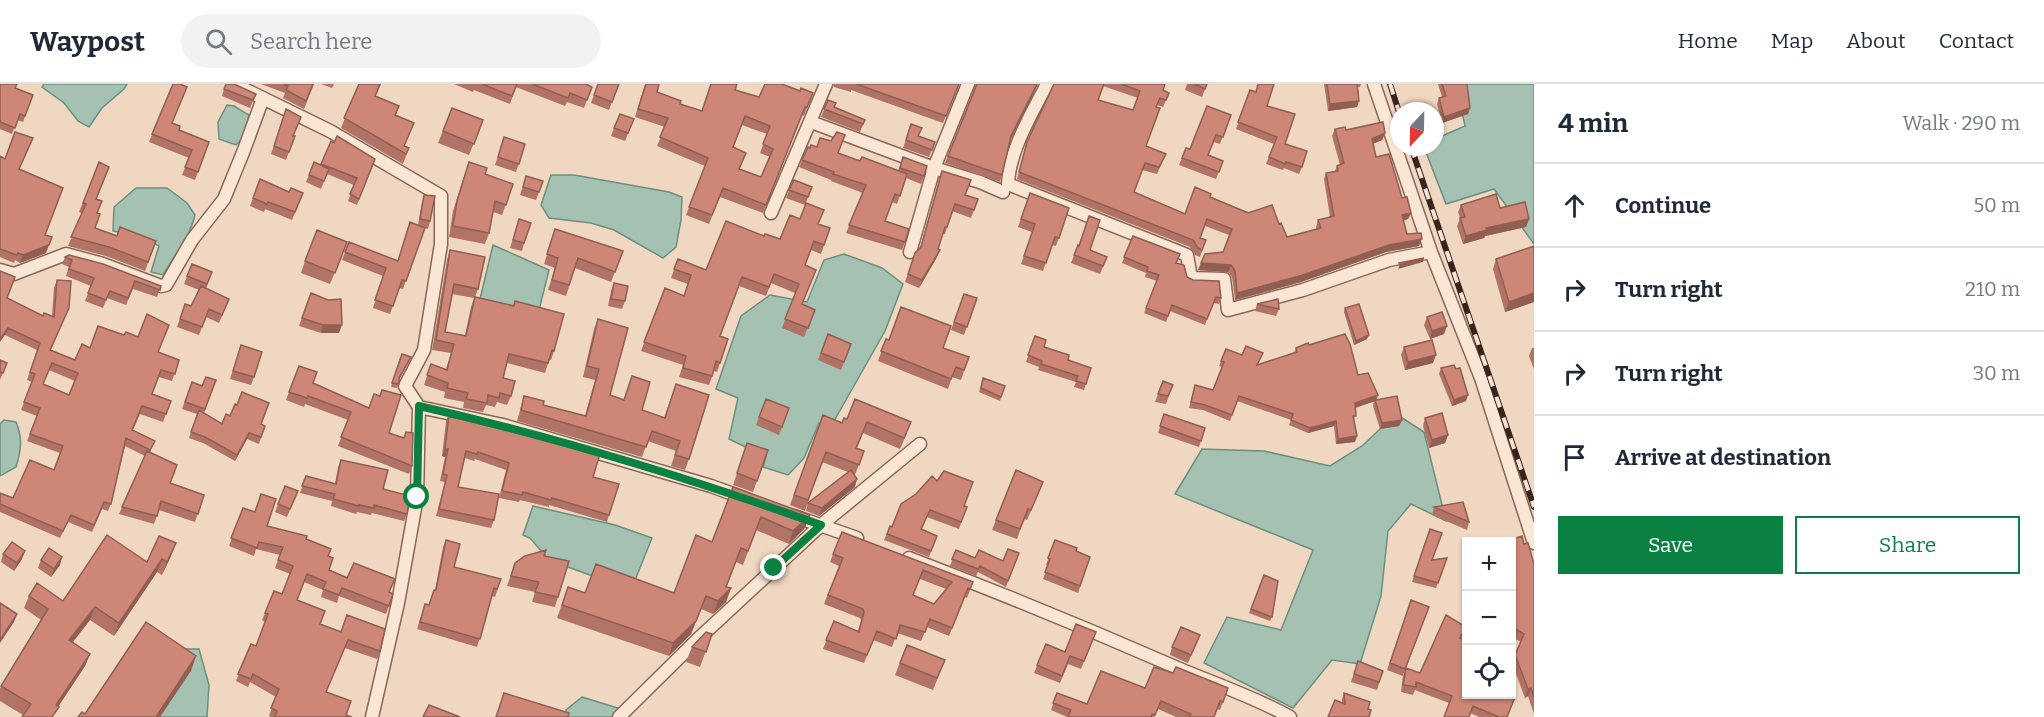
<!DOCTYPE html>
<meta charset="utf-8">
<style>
:root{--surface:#fff;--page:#f2f2f3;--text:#1f2937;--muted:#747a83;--line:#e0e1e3;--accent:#0b8043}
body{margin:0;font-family:Bitter,serif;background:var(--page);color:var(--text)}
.controls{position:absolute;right:18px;bottom:18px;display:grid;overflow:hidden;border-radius:0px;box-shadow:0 2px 4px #0004}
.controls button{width:54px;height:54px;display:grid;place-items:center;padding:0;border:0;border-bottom:2px solid var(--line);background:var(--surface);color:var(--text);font:30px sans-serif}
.compass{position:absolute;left:1390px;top:18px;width:54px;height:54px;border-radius:50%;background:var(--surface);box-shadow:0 2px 4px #0004;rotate:202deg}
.stop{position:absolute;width:18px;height:18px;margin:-14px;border:4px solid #0b8043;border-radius:50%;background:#fff}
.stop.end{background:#0b8043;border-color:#fff;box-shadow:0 2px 6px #0008}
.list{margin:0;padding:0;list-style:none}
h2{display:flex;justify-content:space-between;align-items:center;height:78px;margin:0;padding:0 24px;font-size:26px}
h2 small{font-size:20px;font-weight:400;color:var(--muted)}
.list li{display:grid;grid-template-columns:39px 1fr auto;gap:18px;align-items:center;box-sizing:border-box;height:84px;padding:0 24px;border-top:2px solid var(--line)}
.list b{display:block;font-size:22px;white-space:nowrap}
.list em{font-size:20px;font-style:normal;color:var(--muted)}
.actions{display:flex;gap:12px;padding:18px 24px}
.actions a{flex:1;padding:14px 0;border:2px solid var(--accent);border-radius:0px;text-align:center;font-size:21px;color:var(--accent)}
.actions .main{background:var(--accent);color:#fff}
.icon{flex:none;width:33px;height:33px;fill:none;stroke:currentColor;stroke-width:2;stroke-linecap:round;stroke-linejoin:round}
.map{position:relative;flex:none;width:1534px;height:633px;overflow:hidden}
header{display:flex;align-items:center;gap:36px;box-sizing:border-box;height:84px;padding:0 30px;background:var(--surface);border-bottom:2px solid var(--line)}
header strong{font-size:28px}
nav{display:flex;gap:33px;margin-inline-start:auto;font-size:21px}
.search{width:420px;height:54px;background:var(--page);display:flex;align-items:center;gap:15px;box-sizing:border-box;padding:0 21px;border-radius:33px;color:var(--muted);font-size:22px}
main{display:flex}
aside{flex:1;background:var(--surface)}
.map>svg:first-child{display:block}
.water{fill:#a4c1b2;stroke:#6b907e;stroke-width:1.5}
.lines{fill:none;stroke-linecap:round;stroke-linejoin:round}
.street-casing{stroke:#896758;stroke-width:15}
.street{stroke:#fae6d5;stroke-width:12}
.rail-casing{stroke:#38241d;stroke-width:6}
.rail{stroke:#f6e3d1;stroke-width:4;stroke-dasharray:11;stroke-linecap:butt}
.wall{fill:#b17365;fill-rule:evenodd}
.shaded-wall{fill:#905e53}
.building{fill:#ce8676;stroke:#905e53;stroke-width:1.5;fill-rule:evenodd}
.route{stroke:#0b8043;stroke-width:8}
</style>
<header>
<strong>Waypost</strong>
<div class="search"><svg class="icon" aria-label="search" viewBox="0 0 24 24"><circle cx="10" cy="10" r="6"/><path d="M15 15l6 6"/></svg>Search here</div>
<nav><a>Home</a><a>Map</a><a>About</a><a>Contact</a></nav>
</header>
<main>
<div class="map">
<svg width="1534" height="633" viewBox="0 0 1534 633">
<rect width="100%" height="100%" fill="#efd7c1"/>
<path class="water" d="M 44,0 L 127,0 L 124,5 L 102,24 L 89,43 L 78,37 L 64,19 L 42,3 Z
M 1456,0 L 1534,0 L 1534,160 L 1494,105 L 1446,120 L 1424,63 L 1435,63 L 1435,55 L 1465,42 Z
M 227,21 L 234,22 L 249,31 L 245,52 L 236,61 L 219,55 L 218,38 Z
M 551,91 L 574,91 L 669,108 L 682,113 L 681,136 L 676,163 L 663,174 L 614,146 L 591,139 L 549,134 L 541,121 Z
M 136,104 L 167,104 L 187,119 L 195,131 C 190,153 174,172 163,191 L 151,188 L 159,162 L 144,154 L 113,147 L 114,123 Z
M 493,161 L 549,186 L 538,230 L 480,215 Z
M 844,170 L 882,184 L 903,200 L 885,247 L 830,344 L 819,339 L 804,374 L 788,391 L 763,383 L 766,373 L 729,355 L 738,314 L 716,305 L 741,232 L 770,211 L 807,218 L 824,176 Z
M 1396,330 L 1424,348 L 1446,437 L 1411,420 L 1388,447 L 1381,512 L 1360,580 L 1332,576 L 1293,624 L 1204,579 L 1227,533 L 1281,546 L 1313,466 L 1175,410 L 1202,365 L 1264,367 L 1330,382 L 1362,362 Z
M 4,336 L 16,338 C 23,354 21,367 16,383 L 0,392 L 0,340 Z
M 533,422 L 615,441 L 652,454 L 631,506 L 549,476 L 530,454 L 523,451 Z
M 184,565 L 199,565 L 209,601 L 207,633 L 141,633 Z
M 582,613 L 624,626 L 628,633 L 565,633 L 566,626 Z"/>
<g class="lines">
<g class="street-casing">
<path id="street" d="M 234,0 L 330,47 L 441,112 L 441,160 L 424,266 L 405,302 L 419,323
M 1047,0 C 1032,29 1009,67 1008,100 L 1187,171 L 1191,194 L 1224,195 L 1228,226 L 1303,206 L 1389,176 L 1431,168
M 1374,0 L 1431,168 L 1481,294 L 1534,459
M 811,38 L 934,84 L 968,0
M 771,129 L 826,0
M 910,168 L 934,84 L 980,98 L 1003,108
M 0,186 L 14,190 L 66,170 L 103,180 L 161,202 L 166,201 L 192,156 L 224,115 L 244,66 L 263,14
M 794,432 L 857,454
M 909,474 C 998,508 1086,544 1173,582 C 1212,599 1253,612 1290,633
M 372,633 L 398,519 L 417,413 L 419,323 L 503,341 L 711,402 L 744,414
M 619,633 L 697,556 L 821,441 L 920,360"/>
</g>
<use href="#street" class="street"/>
<g class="rail-casing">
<path id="rail" d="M 1390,0 L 1399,28
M 1411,63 L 1534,423"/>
</g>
<use href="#rail" class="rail"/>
</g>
<path class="wall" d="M 0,0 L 15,4 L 33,11 L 23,38 L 17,36 L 12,50 L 0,45 Z
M 173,0 L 173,39 L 179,46 L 209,58 L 195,96 L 182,91 L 189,74 L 149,58 Z
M 261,0 L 314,0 L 304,25 L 283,14 L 285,9 Z
M 321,0 L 334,0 L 332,4 Z
M 359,0 L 381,0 L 376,12 L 399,22 L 396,31 L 410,48 L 404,62 L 409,64 L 403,80 L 341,44 Z
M 454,0 L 586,0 L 592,3 L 584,24 L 567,18 L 565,22 L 516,3 L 510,20 L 474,6 L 473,8 Z
M 598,0 L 619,0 L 609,26 L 591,19 Z
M 645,0 L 657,8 L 680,20 L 701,27 L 735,6 L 759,13 L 800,7 L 813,9 L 804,32 L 802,31 L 763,129 L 720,113 L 709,140 L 686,131 L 705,82 L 657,62 L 665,43 L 635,33 ZM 742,41 L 767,50 L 760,69 L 770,73 L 761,93 L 740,85 L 733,64 Z
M 833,0 L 959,0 L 943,39 L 851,6 L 851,8 L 834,3 Z
M 976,0 L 1038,0 L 1011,55 L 1000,98 L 945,79 Z
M 1054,0 L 1165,0 L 1163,6 L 1169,9 L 1163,23 L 1157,21 L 1146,62 L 1166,70 L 1157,90 L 1142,86 L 1134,109 L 1185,130 L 1210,113 L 1279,140 L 1287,153 L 1316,145 L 1316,143 L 1318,136 L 1330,133 L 1324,95 L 1326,89 L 1335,87 L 1337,82 L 1340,81 L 1332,52 L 1335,45 L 1385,49 L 1382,56 L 1373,60 L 1376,73 L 1411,129 L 1408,135 L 1403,137 L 1407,150 L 1419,162 L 1386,168 L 1301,198 L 1235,216 L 1232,193 L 1228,188 L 1198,186 L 1223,168 L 1229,151 L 1205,142 L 1200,154 L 1206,156 L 1200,173 L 1195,171 L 1190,163 L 1017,95 L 1027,58 ZM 1103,2 L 1138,14 L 1133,26 L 1098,16 Z
M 1187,0 L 1207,0 L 1202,13 L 1185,6 Z
M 1324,0 L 1361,0 L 1360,3 L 1358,3 L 1359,17 L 1357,23 L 1328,27 Z
M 1438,0 L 1467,0 L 1470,24 L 1468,30 L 1442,39 L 1437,20 L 1439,14 L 1442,13 Z
M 224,5 L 256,10 L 250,24 L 222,12 Z
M 1250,6 L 1267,22 L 1285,60 L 1302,83 L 1299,90 L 1284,84 L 1283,86 L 1266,80 L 1274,60 L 1236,45 Z
M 828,16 L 834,23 L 865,36 L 860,48 L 821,33 Z
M 452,24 L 483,36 L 469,71 L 438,59 Z
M 286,25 L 293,52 L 295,52 L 286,76 L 271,70 Z
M 1231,31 L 1220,60 L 1214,58 L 1208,71 L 1223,77 L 1216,95 L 1179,81 L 1186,64 L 1190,65 Z
M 634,35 L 625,57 L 611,52 L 614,44 Z
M 911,40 L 919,52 L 935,58 L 929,73 L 903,64 Z
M 504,53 L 525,60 L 516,88 L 495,81 Z
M 33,54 L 19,85 L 45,151 L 46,169 L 20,179 L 15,176 L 14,179 L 0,173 L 0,72 L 5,75 Z
M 331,57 L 375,75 L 357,121 L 348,117 L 354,101 L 327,90 L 321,105 L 306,98 L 309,91 L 321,81 Z
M 808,63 L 838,69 L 860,77 L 898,87 L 903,73 L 924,92 L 921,100 L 906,94 L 897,120 L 892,118 L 885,137 L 905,158 L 902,166 L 846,149 L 863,109 L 831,97 L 831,96 L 799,83 Z
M 99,78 L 97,115 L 97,129 L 95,144 L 117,152 L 156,157 L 145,187 L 106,172 L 68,162 L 82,129 L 79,128 Z
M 942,87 L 965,111 L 978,115 L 971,134 L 952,127 L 945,150 L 943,150 L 938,165 L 937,173 L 919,204 L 905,198 L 915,169 L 920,164 Z
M 465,89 L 485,90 L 513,100 L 502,131 L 493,128 L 489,149 L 485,160 L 449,153 L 453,127 Z
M 526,92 L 539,108 L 536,116 L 520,111 Z
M 260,95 L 289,108 L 303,109 L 292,136 L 265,125 L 264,128 L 250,122 Z
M 794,96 L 812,103 L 805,121 L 786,114 Z
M 1030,109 L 1069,124 L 1056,162 L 1052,161 L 1043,187 L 1021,180 L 1032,148 L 1018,143 Z
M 424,111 L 430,137 L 428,145 L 424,144 L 403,205 L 399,204 L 390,230 L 373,224 L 383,192 L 342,176 L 349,158 L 397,177 L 418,141 L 422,118 Z
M 1461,121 L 1500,124 L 1529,135 L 1526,143 L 1485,152 L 1484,154 L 1463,160 L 1457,142 L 1460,134 L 1458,128 Z
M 519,135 L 524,159 L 522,167 L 510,164 Z
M 800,135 L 819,140 L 830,144 L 821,170 L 811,166 L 805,182 L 802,220 L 815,226 L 804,253 L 782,244 L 795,209 L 771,199 L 766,212 L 739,202 L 720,252 L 728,255 L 717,288 L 714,287 L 709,301 L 679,293 L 683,281 L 641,267 L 665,204 L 684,212 L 688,200 L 671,194 L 678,175 L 706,186 L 764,152 L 780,155 Z
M 1133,152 L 1177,179 L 1187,193 L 1221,214 L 1219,220 L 1213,219 L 1205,241 L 1170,227 L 1166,238 L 1144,229 L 1157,197 L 1145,193 L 1146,189 L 1122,179 Z
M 552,155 L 623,167 L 611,198 L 575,184 L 566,212 L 548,206 L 555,184 L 544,180 Z
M 347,158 L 330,200 L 301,189 L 305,177 Z
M 1078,161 L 1107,173 L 1100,190 L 1071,179 Z
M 1534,162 L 1534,218 L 1505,228 L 1493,185 L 1496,175 Z
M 450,166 L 478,205 L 475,213 L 513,222 L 515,217 L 554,267 L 551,276 L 549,276 L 545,289 L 507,279 L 503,294 L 511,312 L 507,321 L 497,318 L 495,323 L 486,321 L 483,328 L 463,324 L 464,318 L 444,314 L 445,308 L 424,301 L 431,280 L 446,285 L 451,269 L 432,266 L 447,176 ZM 452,210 L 474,214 L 471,223 L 465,251 L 445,248 Z
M 65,173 L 161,202 L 157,213 L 133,205 L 126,221 L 107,214 L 103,224 L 85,217 L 91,202 L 66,192 L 69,183 L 62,180 Z
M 192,180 L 212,188 L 206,205 L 226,223 L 219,239 L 206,233 L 199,251 L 177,243 L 185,220 L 191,222 L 199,206 L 184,200 Z
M 57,196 L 66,231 L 51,266 L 75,276 L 90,264 L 158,268 L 179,276 L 172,297 L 159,293 L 152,310 L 171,317 L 163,338 L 140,330 L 133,346 L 155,357 L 150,368 L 175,389 L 170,399 L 204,411 L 195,438 L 159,426 L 154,440 L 119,430 L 145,372 L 125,362 L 111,420 L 108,427 L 102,425 L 92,448 L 68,438 L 60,454 L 0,428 L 0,409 L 13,414 L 54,386 L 60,369 L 27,357 L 37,332 L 21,326 L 32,298 L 27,296 L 37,266 L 5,251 L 8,214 L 43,232 L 52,232 L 54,204 ZM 49,286 L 75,297 L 69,311 L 43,301 Z
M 614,199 L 625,217 L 622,225 L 608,222 L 611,207 Z
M 311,209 L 339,249 L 321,249 L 299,242 Z
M 964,210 L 977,214 L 964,251 L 951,246 Z
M 1257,220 L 1279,225 L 1276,232 L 1255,227 Z
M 1345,224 L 1367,255 L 1354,261 L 1344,228 Z
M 1427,233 L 1444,250 L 1430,255 L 1424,241 Z
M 598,235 L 610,311 L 642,326 L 664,334 L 676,300 L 689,375 L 685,386 L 671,382 L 676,367 L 648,357 L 642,373 L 517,337 L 524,312 L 543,321 L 585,332 L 595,296 L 583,293 L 594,245 Z
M 828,250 L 851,260 L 841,286 L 818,276 Z
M 1035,252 L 1044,263 L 1068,276 L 1091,284 L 1084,306 L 1074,303 L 1076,298 L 1038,286 L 1039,283 L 1026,278 Z
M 886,255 L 943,264 L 969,273 L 961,296 L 952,293 L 948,305 L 878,277 Z
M 241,261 L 254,293 L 251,301 L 230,295 Z
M 1309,261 L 1358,291 L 1376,316 L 1402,336 L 1399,342 L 1380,345 L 1373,322 L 1374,317 L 1356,324 L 1354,337 L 1355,358 L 1336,360 L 1334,342 L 1308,349 L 1289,341 L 1291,336 L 1237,317 L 1230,337 L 1203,326 L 1189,324 L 1195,301 L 1213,306 L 1222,283 L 1219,282 L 1226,265 L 1258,281 L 1294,269 L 1296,264 Z
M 1404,263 L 1433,279 L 1405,286 L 1401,271 Z
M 1532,264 L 1534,264 L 1534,285 L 1529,272 Z
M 400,274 L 409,277 L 399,296 L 397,304 L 391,303 Z
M 0,276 L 7,279 L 0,296 Z
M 299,282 L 313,299 L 389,349 L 412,382 L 409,390 L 338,362 L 348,336 L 305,320 L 304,323 L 286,316 Z
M 1441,284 L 1466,317 L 1452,322 L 1439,290 Z
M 983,294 L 1005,302 L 1000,317 L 979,308 Z
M 216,296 L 204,329 L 222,340 L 261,340 L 265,342 L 259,360 L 247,355 L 235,377 L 203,359 L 189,354 L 197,330 L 182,325 L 192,298 L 202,302 Z
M 1163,297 L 1173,301 L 1166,320 L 1155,318 Z
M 766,315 L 789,324 L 779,351 L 756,341 Z
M 855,315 L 907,349 L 900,365 L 863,349 L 857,364 L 864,367 L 855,391 L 855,403 L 819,432 L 806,427 L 808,419 L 848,388 L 822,378 L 805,427 L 790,421 L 823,331 L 842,339 L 847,335 Z
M 449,330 L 593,393 L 609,431 L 607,438 L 549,421 L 549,423 L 520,416 L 519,418 L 499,414 L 506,386 L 475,375 L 474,377 L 465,374 L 458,403 L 494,436 L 491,444 L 436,432 L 445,398 L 440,397 L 445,373 L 442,372 L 446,337 Z
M 1164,330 L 1205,344 L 1199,363 L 1158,349 Z
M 1425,334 L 1448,351 L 1445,359 L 1429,364 L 1423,342 Z
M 747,359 L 768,366 L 753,408 L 733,401 Z
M 341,376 L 383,405 L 407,430 L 404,437 L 372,429 L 371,431 L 357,428 L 356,430 L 331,422 L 332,417 L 300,409 L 306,392 L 335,400 L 338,383 Z
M 733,403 L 805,444 L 789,460 L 756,446 L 743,481 L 736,478 L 726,503 L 731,504 L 726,518 L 713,530 L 701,525 L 691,550 L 669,572 L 557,534 L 568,503 L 585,509 L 674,509 L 712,458 Z
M 298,407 L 287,433 L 275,428 L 278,420 Z
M 1039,408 L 1027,436 L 1024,435 L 1017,455 L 992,446 L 996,436 Z
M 901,420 L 964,422 L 967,423 L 959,445 L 927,433 L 922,445 L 937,452 L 929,473 L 884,456 L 890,442 L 892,443 Z
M 1434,423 L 1469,438 L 1467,446 L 1432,431 Z
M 243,424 L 267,442 L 306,455 L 328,473 L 329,486 L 393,510 L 386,530 L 339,512 L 337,519 L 321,513 L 323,506 L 304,498 L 297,516 L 321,540 L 380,567 L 377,575 L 345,564 L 326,608 L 346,631 L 352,633 L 271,633 L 269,632 L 276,613 L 250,598 L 248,603 L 236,597 L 251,560 L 256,562 L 265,538 L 262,536 L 265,529 L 282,510 L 290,490 L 275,484 L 280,471 L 256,465 L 254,472 L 229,462 Z
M 1430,445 L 1432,476 L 1447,474 L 1436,504 L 1412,498 Z
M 842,448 L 973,498 L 967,514 L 965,513 L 949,552 L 927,543 L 921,557 L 897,549 L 892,563 L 873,556 L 864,579 L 823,565 L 834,537 L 858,547 L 861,536 L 860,534 L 824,520 L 839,482 L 830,478 ZM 920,495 L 946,505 L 934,520 L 913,511 Z
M 1522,452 L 1524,460 L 1528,459 L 1534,480 L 1534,630 L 1528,612 L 1525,614 L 1512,579 L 1521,558 L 1512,553 L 1512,458 L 1507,458 Z
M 446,456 L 454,483 L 501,495 L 495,513 L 492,512 L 477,563 L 417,545 L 425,520 L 429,521 L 434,506 L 435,506 L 443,463 Z
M 1055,456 L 1076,467 L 1090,473 L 1078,509 L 1043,495 L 1048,482 L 1046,481 Z
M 956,466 L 975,474 L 1003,477 L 1019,469 L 1006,503 L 978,488 L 976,492 L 950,482 Z
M 3,470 L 22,475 L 14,487 L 1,478 Z
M 171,472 L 162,491 L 157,488 L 114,552 L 90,536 L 73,558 L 90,570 L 85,582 L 58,623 L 23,631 L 0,617 L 0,605 L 1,602 L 41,536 L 24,524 L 29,512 L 63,517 L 147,478 Z
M 544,472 L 558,513 L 555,523 L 532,518 L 535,508 L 507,502 L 515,479 Z
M 41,476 L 60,481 L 51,493 L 38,484 Z
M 1264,491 L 1272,533 L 1270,537 L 1249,529 Z
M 1411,516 L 1429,523 L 1403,592 L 1387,586 Z
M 1466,543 L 1461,555 L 1467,610 L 1507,633 L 1479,633 L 1449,619 L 1415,606 L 1413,611 L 1401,608 L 1403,591 L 1406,584 L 1420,589 Z
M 1096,548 L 1081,585 L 1068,580 L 1060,599 L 1034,589 L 1046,560 L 1065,568 Z
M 712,550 L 700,583 L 686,578 L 692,563 Z
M 1200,551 L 1188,579 L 1170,571 L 1172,563 Z
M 907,561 L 945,576 L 933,606 L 895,591 Z
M 1358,577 L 1383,587 L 1377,606 L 1351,598 Z
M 1173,589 L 1228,604 L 1220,626 L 1217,625 L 1214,633 L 1176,633 L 1158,625 L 1154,633 L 1067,633 L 1051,626 L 1057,609 L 1087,620 L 1145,604 Z
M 1344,609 L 1368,625 L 1342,619 L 1342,615 Z"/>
<path class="shaded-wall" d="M 1037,0 L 1038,0 L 1009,59 L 1011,52 Z
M 1359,17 L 1357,23 L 1328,27 L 1330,20 Z
M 1470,24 L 1468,30 L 1442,39 L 1444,33 Z
M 1385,49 L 1382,56 L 1369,61 L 1372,55 Z
M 1411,129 L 1408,135 L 1399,137 L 1402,131 Z
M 1529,135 L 1526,143 L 1485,152 L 1484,154 L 1463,160 L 1466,152 L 1486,144 Z
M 52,153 L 46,169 L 20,179 L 23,171 Z
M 1422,155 L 1419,162 L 1386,168 L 1301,198 L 1235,216 L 1237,209 L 1389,161 Z
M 940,166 L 937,173 L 919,204 L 922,196 Z
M 1424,174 L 1423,178 L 1398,185 L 1400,181 Z
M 1201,179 L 1231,181 L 1228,188 L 1198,186 Z
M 1534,209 L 1534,218 L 1505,228 L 1509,218 Z
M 323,241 L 342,241 L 339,249 L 321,249 Z
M 1447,242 L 1444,250 L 1430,255 L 1432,247 Z
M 8,244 L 5,251 L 0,258 L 0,255 Z
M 1369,251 L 1367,255 L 1354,261 L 1356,257 Z
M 1436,271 L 1433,279 L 1405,286 L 1408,278 Z
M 1378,311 L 1376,317 L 1353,324 L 1355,319 Z
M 1468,311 L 1466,317 L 1452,322 L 1454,316 Z
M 1402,336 L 1399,342 L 1380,345 L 1382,339 Z
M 1336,337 L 1334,342 L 1308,349 L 1310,344 Z
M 249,349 L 247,355 L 235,377 L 237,371 Z
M 1448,351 L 1445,359 L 1429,364 L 1432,356 Z
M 1357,352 L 1355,358 L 1336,360 L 1338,355 Z
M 445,365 L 448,365 L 445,373 L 442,372 Z
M 857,395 L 855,403 L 819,432 L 822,424 Z
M 810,431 L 805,444 L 789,460 L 793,447 Z
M 176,459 L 171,472 L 162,491 L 167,478 Z
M 25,467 L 22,475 L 14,487 L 17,479 Z
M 62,473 L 60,481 L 51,493 L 54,485 Z
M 162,475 L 157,488 L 114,552 L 119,539 Z
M 731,504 L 726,518 L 713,530 L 718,517 Z
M 706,512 L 691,550 L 669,572 L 673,559 Z
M 95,523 L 90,536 L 64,569 L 69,556 Z
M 17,530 L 14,538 L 0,559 L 0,556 Z
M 90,570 L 85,582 L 51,633 L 56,621 Z
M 196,572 L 191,587 L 160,633 L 156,633 Z
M 1531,604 L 1528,612 L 1525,614 L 1528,605 Z"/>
<path class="building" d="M 0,0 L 17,0 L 15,4 L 33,11 L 25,32 L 20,30 L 15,44 L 0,38 Z
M 173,0 L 180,0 L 187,3 L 172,39 L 180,42 L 179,46 L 209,58 L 198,88 L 185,83 L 192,66 L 152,50 Z
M 226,0 L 234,0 L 256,10 L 253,16 L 224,5 Z
M 283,0 L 313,0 L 306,17 L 286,6 L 288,2 Z
M 359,0 L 380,0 L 375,12 L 399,22 L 395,31 L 414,39 L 404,62 L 409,64 L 406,70 L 344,34 Z
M 482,0 L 517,0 L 512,12 Z
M 532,0 L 586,0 L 592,3 L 587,16 L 570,9 L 568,14 Z
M 598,0 L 619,0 L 612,18 L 594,11 Z
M 646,0 L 659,0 L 657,8 L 681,17 L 680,20 L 702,27 L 711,0 L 737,0 L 735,6 L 759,13 L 765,0 L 782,0 L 800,7 L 801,4 L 813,9 L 807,23 L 805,23 L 766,121 L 723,104 L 712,131 L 689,123 L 708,74 L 660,53 L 668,34 L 638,25 ZM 745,32 L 770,42 L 763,60 L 773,65 L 761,93 L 739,85 L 746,69 L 733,63 Z
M 856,0 L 959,0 L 946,32 Z
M 977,0 L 1037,0 L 1011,52 L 1002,91 L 948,72 Z
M 1054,0 L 1104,0 L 1098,16 L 1133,26 L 1140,7 L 1121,0 L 1165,0 L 1163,6 L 1169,9 L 1166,16 L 1160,14 L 1156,23 L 1160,24 L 1146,62 L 1166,70 L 1159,83 L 1145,79 L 1134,108 L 1185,130 L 1195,103 L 1211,110 L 1210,113 L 1248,129 L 1272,121 L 1279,140 L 1281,139 L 1287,153 L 1321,144 L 1318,136 L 1334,132 L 1326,89 L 1338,87 L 1337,82 L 1344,79 L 1335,45 L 1345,43 L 1346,46 L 1383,38 L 1385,49 L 1372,55 L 1376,73 L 1389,70 L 1402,114 L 1407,113 L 1411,129 L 1402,131 L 1407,150 L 1421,149 L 1422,155 L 1389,161 L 1303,191 L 1237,209 L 1235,187 L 1231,181 L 1201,179 L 1205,170 L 1223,168 L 1232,145 L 1207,135 L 1200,154 L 1206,156 L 1202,166 L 1198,164 L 1193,156 L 1019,88 L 1027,58 Z
M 1194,0 L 1207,0 L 1205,5 Z
M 1258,0 L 1274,0 L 1267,22 L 1295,30 L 1285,60 L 1307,67 L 1302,83 L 1286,78 L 1285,80 L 1269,73 L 1277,53 L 1238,38 L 1250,6 L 1256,8 Z
M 1327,0 L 1357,0 L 1359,17 L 1330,20 Z
M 1442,0 L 1467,0 L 1470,24 L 1444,33 L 1439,14 L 1446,12 Z
M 828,16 L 836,19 L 834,23 L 865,36 L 863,40 L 824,25 Z
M 1207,22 L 1231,31 L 1223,53 L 1216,51 L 1208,71 L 1223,77 L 1219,88 L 1182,74 L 1186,64 L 1190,65 Z
M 452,24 L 483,36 L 474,60 L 443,47 Z
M 286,25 L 301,33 L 293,52 L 295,52 L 289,68 L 274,62 Z
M 620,30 L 634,35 L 628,49 L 614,44 Z
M 911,40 L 922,44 L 918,52 L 935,58 L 932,66 L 906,56 Z
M 15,48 L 33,54 L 19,85 L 63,104 L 45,151 L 52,153 L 49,161 L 23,171 L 18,169 L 17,171 L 0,165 L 0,72 L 5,75 Z
M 837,48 L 845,51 L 838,69 L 860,77 L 862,73 L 907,90 L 900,112 L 895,110 L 885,137 L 909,145 L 905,158 L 849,141 L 866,101 L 833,90 L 834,88 L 802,76 L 808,63 L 810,64 L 811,61 L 817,63 L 820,54 L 831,57 Z
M 337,52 L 375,75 L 359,115 L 350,110 L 357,94 L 321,80 L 331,57 L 334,59 Z
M 504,53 L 525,60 L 519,80 L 498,73 Z
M 903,73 L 927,82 L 924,92 L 900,84 Z
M 99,78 L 109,83 L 96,115 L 102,117 L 97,129 L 100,130 L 95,144 L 117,152 L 120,143 L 156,157 L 148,178 L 109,163 L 71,153 L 86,120 L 83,119 Z
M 314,78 L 329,85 L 324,97 L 309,91 Z
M 469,78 L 487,84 L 485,90 L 513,100 L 506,121 L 495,117 L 489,149 L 453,142 L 457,117 Z
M 942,87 L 971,96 L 965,111 L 978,115 L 974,126 L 955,120 L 947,143 L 945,143 L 938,165 L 940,166 L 922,196 L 908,190 L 915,169 L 921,163 Z
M 526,92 L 543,97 L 539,108 L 523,103 Z
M 260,95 L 289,108 L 291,104 L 303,109 L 295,128 L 268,118 L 267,120 L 253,114 Z
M 794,96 L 812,103 L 808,113 L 789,106 Z
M 1030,109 L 1069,124 L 1059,154 L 1055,153 L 1046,179 L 1024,172 L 1035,140 L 1021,135 Z
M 1496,110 L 1500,124 L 1525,118 L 1529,135 L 1486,144 L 1487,146 L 1466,152 L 1460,134 L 1465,133 L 1461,121 Z
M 424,111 L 435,112 L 430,137 L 420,135 Z
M 806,119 L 824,126 L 818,140 L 830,144 L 824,161 L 814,157 L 805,181 L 816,186 L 802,220 L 815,226 L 808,244 L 785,235 L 799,200 L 774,190 L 769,203 L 742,193 L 720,252 L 728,255 L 720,279 L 716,277 L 712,292 L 683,284 L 686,272 L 644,258 L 665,204 L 684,212 L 691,191 L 674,185 L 678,175 L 706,186 L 726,137 L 764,152 L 765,150 L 780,155 L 790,131 L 800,135 Z
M 1089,132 L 1100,136 L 1090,166 L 1107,173 L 1103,182 L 1074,171 L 1078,161 L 1079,162 Z
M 519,135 L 531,139 L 524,159 L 513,156 Z
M 410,138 L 425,144 L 406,197 L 402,196 L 393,222 L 375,216 L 386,184 L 345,168 L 349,158 L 398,177 Z
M 555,145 L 623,167 L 615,188 L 578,174 L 569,201 L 552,196 L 558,174 L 547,170 Z
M 317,146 L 347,158 L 335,189 L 305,177 Z
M 1133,152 L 1180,170 L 1176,179 L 1184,181 L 1187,193 L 1193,196 L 1219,197 L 1221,214 L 1216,213 L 1207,235 L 1172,221 L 1168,232 L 1146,224 L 1159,191 L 1147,187 L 1148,183 L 1124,173 Z
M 1534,162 L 1534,209 L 1509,218 L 1496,175 Z
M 450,166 L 485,173 L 478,205 L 454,200 L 445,248 L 466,252 L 475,213 L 514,222 L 515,217 L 564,230 L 554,267 L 552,266 L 548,279 L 509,270 L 503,294 L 515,297 L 511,312 L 500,309 L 499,314 L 488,311 L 487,319 L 466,315 L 468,309 L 447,304 L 448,299 L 427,291 L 431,280 L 447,286 L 454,260 L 436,256 Z
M 69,171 L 103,180 L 161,202 L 160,206 L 135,197 L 128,214 L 110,207 L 106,216 L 88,209 L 94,194 L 69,185 L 72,176 L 65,173 Z
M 1424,174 L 1400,181 L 1399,179 Z
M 192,180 L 212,188 L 207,200 L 187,192 Z
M 0,187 L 15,193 L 7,214 L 43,232 L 44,229 L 54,233 L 57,196 L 71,197 L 69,224 L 50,266 L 75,276 L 82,260 L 90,264 L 98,242 L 124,251 L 126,248 L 138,253 L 147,230 L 169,241 L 158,268 L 179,276 L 175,290 L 161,286 L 152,310 L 171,317 L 166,330 L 142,322 L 132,346 L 155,357 L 150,366 L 126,354 L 111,420 L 104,418 L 94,441 L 71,431 L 63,447 L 0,420 L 0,409 L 13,414 L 30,376 L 54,386 L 63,362 L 30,350 L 40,324 L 24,318 L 35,290 L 30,288 L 40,259 L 8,244 L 0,255 ZM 52,279 L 78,289 L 69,311 L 43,300 Z
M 614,199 L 628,202 L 625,217 L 611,215 Z
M 201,202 L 229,215 L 222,231 L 209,225 L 202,243 L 180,235 L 185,220 L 191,222 Z
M 311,209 L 328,216 L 341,215 L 342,241 L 323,241 L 302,234 Z
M 964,210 L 977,214 L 967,243 L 954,238 Z
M 1278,215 L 1279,225 L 1257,220 Z
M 1359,220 L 1369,251 L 1356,257 L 1345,224 Z
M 901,223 L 951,242 L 943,264 L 969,273 L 964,286 L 956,283 L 951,295 L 881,267 L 886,255 L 889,256 Z
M 1442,228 L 1447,242 L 1432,247 L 1427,233 Z
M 598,235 L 628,244 L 610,311 L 624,316 L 632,292 L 650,298 L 642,326 L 665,334 L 676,300 L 709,311 L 689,375 L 675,371 L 680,357 L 652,347 L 646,363 L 521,326 L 524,312 L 544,317 L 543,321 L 586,332 L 599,285 L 587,282 Z
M 828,250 L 851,260 L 844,278 L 821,269 Z
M 1345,250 L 1350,260 L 1358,291 L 1368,289 L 1378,311 L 1355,319 L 1356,332 L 1353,332 L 1357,352 L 1338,355 L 1336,337 L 1310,344 L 1291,336 L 1293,330 L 1239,312 L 1232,331 L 1205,321 L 1191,318 L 1195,301 L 1213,306 L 1224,278 L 1221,277 L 1226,265 L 1242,271 L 1246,262 L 1263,269 L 1257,281 L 1297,268 L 1296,264 L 1308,259 L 1309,261 Z
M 1035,252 L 1046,256 L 1044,263 L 1069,271 L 1068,276 L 1091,284 L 1086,300 L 1076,297 L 1078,292 L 1041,280 L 1042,277 L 1028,271 Z
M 1432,256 L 1436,271 L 1408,278 L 1404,263 Z
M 241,261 L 262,268 L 254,293 L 233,287 Z
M 402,270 L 411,273 L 399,294 L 399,300 L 392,299 Z
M 0,276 L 7,279 L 3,289 L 0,288 Z
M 1454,281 L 1456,285 L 1460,284 L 1468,311 L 1454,316 L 1441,284 Z
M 299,282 L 317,288 L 313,299 L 369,324 L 374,310 L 380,312 L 382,306 L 401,311 L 389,349 L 404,354 L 406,348 L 413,349 L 412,382 L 341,353 L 351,328 L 308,312 L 307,314 L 289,308 Z
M 206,293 L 216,296 L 205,325 L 185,318 L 192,298 L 202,302 Z
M 983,294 L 1005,302 L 1001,313 L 981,304 Z
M 1163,297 L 1173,301 L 1168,312 L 1158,310 Z
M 242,308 L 269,319 L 261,340 L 265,342 L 261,353 L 249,349 L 237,371 L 205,353 L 191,348 L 199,326 L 222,340 L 226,330 L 230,332 L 235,320 L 237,321 Z
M 1397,312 L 1402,336 L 1382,339 L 1375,316 Z
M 766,315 L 789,324 L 782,343 L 759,333 Z
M 855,315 L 911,338 L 904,354 L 867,338 L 856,364 L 864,367 L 859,381 L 826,368 L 808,416 L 794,411 L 823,331 L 842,339 L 844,334 L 847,335 Z
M 1442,329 L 1448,351 L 1432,356 L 1425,334 Z
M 449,330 L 515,347 L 516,345 L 600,370 L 593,393 L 619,400 L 609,431 L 552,414 L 551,416 L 523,408 L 522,411 L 502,407 L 509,379 L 478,368 L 477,370 L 466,367 L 458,403 L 499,410 L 494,436 L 439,425 L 447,391 L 443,390 L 448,365 L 445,365 Z
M 1164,330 L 1205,344 L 1201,357 L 1160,342 Z
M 747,359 L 768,366 L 757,397 L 737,389 Z
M 147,367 L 177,381 L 170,399 L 204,411 L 198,430 L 161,417 L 157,432 L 122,423 Z
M 341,376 L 388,386 L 383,405 L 410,412 L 407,430 L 374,421 L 374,424 L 359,421 L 359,422 L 333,415 L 335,410 L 302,402 L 306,392 L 336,400 Z
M 851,386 L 857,395 L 822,424 L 808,419 Z
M 1016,386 L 1043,398 L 1031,426 L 1028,425 L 1020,445 L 996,436 Z
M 944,387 L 973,398 L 964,422 L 967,423 L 961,438 L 930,426 L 921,445 L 937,452 L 931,467 L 887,450 L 890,442 L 892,443 L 901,420 L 916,410 L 932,392 L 937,397 Z
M 285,402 L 298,407 L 290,425 L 278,420 Z
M 733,403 L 810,431 L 793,447 L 761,433 L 748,467 L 741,464 L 726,503 L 731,504 L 718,517 L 706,512 L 696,537 L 673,559 L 562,521 L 568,503 L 585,509 L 596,480 L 674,509 L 696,451 L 712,458 Z
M 261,410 L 276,415 L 267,442 L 307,452 L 306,455 L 331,465 L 328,472 L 333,474 L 329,486 L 347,494 L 354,479 L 395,495 L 389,508 L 393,510 L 389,522 L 342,504 L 339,511 L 323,505 L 326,498 L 307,490 L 297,516 L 325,527 L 320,540 L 341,548 L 347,531 L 385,545 L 380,567 L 348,556 L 326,608 L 351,617 L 346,631 L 352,633 L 275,633 L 277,627 L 271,624 L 279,605 L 253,590 L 251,595 L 238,590 L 251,560 L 256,562 L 268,530 L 265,529 L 274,507 L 282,510 L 293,482 L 278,476 L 283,463 L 259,458 L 257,464 L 231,454 L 243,424 L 255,428 Z
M 1463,418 L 1469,438 L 1434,423 Z
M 1430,445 L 1442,449 L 1432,476 L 1447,474 L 1438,499 L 1414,492 Z
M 842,448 L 973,498 L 970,505 L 968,504 L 952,544 L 930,535 L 925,548 L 900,541 L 896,555 L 877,547 L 867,571 L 826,556 L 834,537 L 859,548 L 864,528 L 863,525 L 828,511 L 843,474 L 833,470 ZM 923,486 L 952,498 L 934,520 L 913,511 Z
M 107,451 L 147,478 L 159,452 L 176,459 L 167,478 L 162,475 L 119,539 L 95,523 L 69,556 L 90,570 L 56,621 L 59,623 L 52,633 L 22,633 L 31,620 L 1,602 L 48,525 L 29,512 L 37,499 L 63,517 Z
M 1522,452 L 1524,460 L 1528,459 L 1534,480 L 1534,613 L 1531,604 L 1528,605 L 1515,571 L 1524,550 L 1512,543 L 1512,463 L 1513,463 L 1512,461 L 1512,458 L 1507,457 Z
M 446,456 L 460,460 L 454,483 L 501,495 L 497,505 L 494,504 L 480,555 L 420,538 L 425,520 L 429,521 L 434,506 L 436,506 Z
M 1055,456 L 1077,464 L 1076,467 L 1090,473 L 1080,502 L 1045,488 L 1050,475 L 1048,474 Z
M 12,458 L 25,467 L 17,479 L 3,470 Z
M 49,464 L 62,473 L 54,485 L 41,476 Z
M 1008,465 L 1019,469 L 1008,497 L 980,482 L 978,485 L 952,475 L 956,466 L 975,474 L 979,466 L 1003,477 Z
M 546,466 L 544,472 L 569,477 L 558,513 L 535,508 L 539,498 L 511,492 L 515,479 L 525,472 Z
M 1264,491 L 1278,497 L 1272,533 L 1251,525 Z
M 1411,516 L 1429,523 L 1405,585 L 1390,579 Z
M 0,519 L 17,530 L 0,556 Z
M 1446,531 L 1466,543 L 1460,554 L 1467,557 L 1467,610 L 1500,611 L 1510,610 L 1515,613 L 1507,633 L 1499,633 L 1473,622 L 1469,633 L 1444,633 L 1452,612 L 1416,598 L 1416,603 L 1403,601 L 1406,584 L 1420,589 Z
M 146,538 L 196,572 L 156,633 L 78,633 L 82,628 L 85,630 Z
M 1076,540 L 1096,548 L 1084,577 L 1070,572 L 1062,592 L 1037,581 L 1046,560 L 1065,568 Z
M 1181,543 L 1200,551 L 1191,571 L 1172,563 Z
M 706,548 L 712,550 L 706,568 L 692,563 Z
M 907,561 L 945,576 L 937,594 L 900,579 Z
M 1358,577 L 1383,587 L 1379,598 L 1354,590 Z
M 1154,583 L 1173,589 L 1176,583 L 1228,604 L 1223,618 L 1220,617 L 1214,633 L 1189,633 L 1191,630 L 1161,617 L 1155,631 L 1152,630 L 1151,633 L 1068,633 L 1071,626 L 1053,619 L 1057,609 L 1087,620 L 1101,587 L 1145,604 Z
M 504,609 L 569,629 L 568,633 L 496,633 Z
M 1344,609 L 1370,618 L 1368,625 L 1371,626 L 1369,633 L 1328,633 L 1335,616 L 1345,620 Z
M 429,621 L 460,633 L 423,633 Z"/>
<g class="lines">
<path class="route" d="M 417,413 L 419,322 C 556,353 689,394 821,441 L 774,484"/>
</g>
</svg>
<div class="controls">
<button>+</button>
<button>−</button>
<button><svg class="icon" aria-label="locate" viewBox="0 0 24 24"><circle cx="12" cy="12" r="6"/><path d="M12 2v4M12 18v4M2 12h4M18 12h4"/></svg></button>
</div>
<svg class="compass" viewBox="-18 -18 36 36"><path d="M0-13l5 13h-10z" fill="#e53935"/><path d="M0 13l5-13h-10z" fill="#747a83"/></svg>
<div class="stop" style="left:417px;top:413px"></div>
<div class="stop end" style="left:774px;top:484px"></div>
</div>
<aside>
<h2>4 min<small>Walk · 290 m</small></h2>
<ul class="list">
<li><svg class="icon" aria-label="ahead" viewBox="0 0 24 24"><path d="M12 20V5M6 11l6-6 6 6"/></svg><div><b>Continue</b></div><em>50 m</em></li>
<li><svg class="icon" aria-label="right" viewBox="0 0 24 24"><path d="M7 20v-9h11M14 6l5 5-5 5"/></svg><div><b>Turn right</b></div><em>210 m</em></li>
<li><svg class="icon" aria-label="right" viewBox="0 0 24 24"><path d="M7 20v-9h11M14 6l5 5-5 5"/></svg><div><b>Turn right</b></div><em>30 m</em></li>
<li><svg class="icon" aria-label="arrive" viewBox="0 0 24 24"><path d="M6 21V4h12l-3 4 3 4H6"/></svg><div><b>Arrive at destination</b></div></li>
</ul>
<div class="actions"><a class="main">Save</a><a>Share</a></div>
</aside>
</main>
